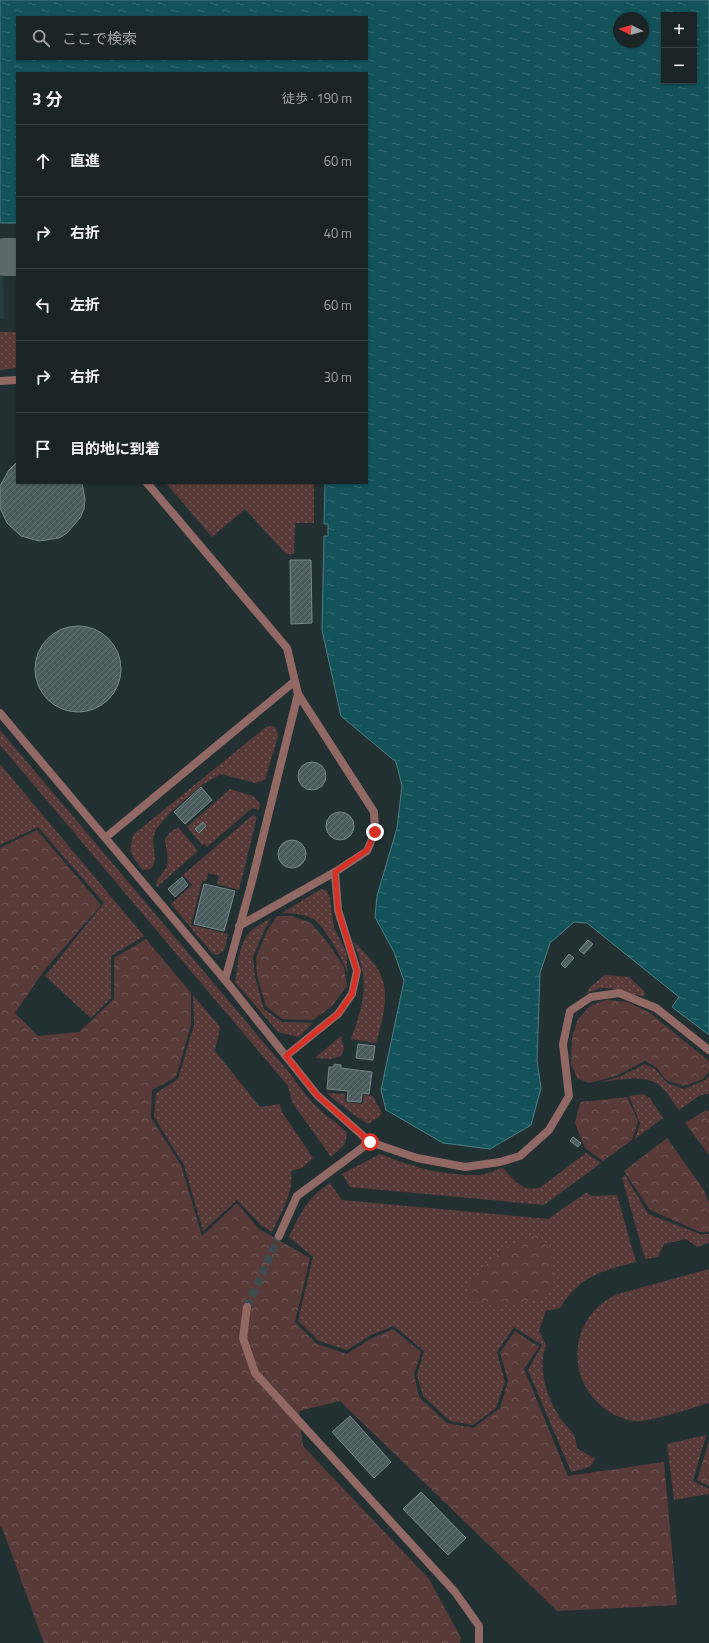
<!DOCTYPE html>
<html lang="ja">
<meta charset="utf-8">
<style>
:root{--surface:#1a2426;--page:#273032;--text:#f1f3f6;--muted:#9fa4a7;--line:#384143}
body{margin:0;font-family:"Titillium Web","Noto Sans JP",sans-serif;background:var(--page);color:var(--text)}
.controls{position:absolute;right:12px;top:12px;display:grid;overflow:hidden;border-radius:0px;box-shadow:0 1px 3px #0004}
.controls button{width:36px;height:36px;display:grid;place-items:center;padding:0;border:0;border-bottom:1px solid var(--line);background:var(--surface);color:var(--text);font:20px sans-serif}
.compass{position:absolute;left:613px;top:12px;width:36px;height:36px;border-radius:50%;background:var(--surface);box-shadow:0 1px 3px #0004;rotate:276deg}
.stop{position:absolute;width:12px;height:12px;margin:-9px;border:3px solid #d93025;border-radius:50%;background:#fff}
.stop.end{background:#d93025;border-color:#fff;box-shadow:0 1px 4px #0008}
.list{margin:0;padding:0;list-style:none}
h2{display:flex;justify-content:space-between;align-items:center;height:52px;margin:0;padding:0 16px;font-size:17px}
h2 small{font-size:13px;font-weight:400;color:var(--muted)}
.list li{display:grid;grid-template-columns:26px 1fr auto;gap:12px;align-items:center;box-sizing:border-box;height:72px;padding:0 16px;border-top:1px solid var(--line)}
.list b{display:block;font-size:15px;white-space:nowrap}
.list em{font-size:13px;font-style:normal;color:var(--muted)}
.icon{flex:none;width:22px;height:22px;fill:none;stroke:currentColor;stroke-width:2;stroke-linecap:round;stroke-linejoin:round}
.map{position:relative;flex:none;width:709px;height:1643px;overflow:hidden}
.search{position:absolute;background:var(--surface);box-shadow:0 1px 3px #0004;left:16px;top:16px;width:352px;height:44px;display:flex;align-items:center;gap:10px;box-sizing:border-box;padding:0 14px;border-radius:0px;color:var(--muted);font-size:15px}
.panel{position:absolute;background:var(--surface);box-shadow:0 1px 3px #0004;left:16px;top:72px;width:352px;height:412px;border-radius:0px}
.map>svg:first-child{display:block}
.built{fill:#263b3e}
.grass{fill:url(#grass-dots)}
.forest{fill:url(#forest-crowns)}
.water{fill:url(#water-ripples);stroke:#4e7e83;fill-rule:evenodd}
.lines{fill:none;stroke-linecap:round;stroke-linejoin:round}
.taxiway{stroke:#5c686a;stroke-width:38}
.building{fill:url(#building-hatch);stroke:#79898b}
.street-tunnel{stroke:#3e4b4d;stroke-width:8;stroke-dasharray:8 4;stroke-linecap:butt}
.street{stroke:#926865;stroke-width:8}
.route{stroke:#d93025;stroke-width:5}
</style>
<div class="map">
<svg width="709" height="1643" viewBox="0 0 709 1643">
<defs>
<pattern id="grass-dots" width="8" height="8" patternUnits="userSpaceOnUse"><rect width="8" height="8" fill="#583a38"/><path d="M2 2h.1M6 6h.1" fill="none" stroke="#6f5655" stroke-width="1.8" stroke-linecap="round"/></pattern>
<pattern id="forest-crowns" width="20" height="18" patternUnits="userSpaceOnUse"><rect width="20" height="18" fill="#583a38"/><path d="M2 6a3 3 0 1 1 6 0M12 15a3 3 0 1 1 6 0" fill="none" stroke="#6f5655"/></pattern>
<pattern id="water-ripples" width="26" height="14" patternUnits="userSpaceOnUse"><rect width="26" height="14" fill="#125259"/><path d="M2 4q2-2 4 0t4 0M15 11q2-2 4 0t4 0" fill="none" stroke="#346b71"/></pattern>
<pattern id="building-hatch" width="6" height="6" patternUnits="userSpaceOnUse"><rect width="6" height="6" fill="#4c5b5d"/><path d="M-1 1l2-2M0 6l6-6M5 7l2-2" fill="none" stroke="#657274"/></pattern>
</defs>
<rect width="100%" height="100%" fill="#223032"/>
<path class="built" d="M 0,244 L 3,244 L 4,319 L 0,319 Z"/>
<path class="grass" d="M 0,332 L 17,332 L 17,368 L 0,370 Z
M 166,483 L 314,483 L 314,523 L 295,523 L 294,554 L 286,554 L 245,509 L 212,537 Z
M 273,726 L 276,728 L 278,736 L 265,780 L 255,783 L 221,774 L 202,785 L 172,811 L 156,829 L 153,839 L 155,860 L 151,869 L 143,870 C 132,857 127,852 134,834 L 266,727 Z
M 0,730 L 292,1076 C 300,1088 309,1100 320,1110 C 329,1119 339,1123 347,1133 L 345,1144 L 331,1157 L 292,1102 L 288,1086 L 0,745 Z
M 0,764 L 144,936 L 111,956 L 111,998 L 91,1018 L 45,976 L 104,903 L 38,827 L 0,845 Z
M 230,789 L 253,796 L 260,803 L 259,810 L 252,808 L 207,847 L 205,844 L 202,845 L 187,827 Z
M 253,815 L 257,817 L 239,890 L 217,884 L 219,876 L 208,873 L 206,881 L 202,881 L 191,925 L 228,934 L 224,951 L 216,955 L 212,953 L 171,904 L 192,885 L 183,875 Z
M 178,827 L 198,851 L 157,887 L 156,885 C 157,877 164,873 167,866 C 169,857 166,849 165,840 L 169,833 Z
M 321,889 L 327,891 L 330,898 L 334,928 L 346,951 L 348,975 C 345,962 324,925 313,919 C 303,914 293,913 282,913 Z
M 271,918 L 263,933 L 253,957 L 255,977 L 264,1009 L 282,1022 L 313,1023 L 299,1037 L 278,1032 L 235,982 C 238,966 238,944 250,932 C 256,926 265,922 271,918 Z
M 353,941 C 362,950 376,963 381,975 C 390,996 382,1022 376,1043 L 351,1039 C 365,1000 370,981 353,941 Z
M 605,975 L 629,977 L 644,991 L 645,996 C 621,995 611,980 586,994 L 590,987 Z
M 193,995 L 220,1027 L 215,1051 L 260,1107 L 280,1104 L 282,1112 L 313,1158 L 302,1168 L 291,1171 C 294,1193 281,1213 272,1232 L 261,1225 L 237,1200 L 203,1231 L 184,1165 L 154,1117 L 156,1093 L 178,1079 L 194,1025 Z
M 341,1036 L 344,1049 L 341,1056 L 331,1059 L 315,1058 Z
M 645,1064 L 655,1069 L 667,1083 L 684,1089 L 705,1080 L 709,1076 L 709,1094 L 700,1095 L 679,1110 C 673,1102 667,1091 659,1085 C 643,1074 619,1080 601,1082 L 619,1077 Z
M 326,1093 L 345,1094 L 345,1102 L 362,1104 L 364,1095 L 373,1096 L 382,1113 L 379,1117 L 368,1124 L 357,1117 Z
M 643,1094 L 650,1098 L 663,1118 L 635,1139 L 640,1123 L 629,1096 Z
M 586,1153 L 601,1163 L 544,1205 L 350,1187 L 342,1174 L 380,1154 C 412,1167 444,1176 479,1175 C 487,1174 496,1170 503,1168 C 515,1181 522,1193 541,1187 Z
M 625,1175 L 648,1214 L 700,1234 L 709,1234 L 709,1243 L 697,1247 L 686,1239 L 664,1244 L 658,1257 L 645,1259 L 622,1178 Z
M 330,1183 L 342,1200 L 548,1219 L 587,1192 L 591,1196 L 617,1195 L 636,1262 C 601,1271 580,1276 560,1308 L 546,1311 L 539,1331 L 546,1345 C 537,1368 547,1399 561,1419 C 569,1431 576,1432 577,1448 L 595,1459 L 590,1467 L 571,1472 L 528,1370 L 542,1345 L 514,1327 L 497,1352 L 505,1382 L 496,1408 L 473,1425 L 450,1421 L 423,1396 L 417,1375 L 424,1351 L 394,1326 L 371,1335 L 347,1350 L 319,1341 L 298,1321 L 313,1257 L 289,1237 C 300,1214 307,1198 330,1183 Z
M 709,1269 L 709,1403 C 695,1407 644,1424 632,1421 C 575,1408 557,1338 605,1301 C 609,1298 614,1296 618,1294 Z
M 706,1435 L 693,1481 L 709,1489 L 709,1494 L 674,1500 L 667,1444 Z"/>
<path class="forest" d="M 37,830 L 101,905 L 43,972 L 15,1013 L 38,1036 L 79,1032 L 114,999 L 114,958 L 146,939 L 191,993 L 191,1025 L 176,1077 L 152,1090 L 151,1118 L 181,1165 L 202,1236 L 237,1203 L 259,1229 L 310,1258 L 295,1322 L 317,1344 L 347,1354 L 370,1339 L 393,1329 L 421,1352 L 414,1374 L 419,1397 L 447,1423 L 473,1428 L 500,1408 L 508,1381 L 500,1353 L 515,1331 L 539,1347 L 524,1369 L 568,1476 L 664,1462 L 677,1605 L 557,1611 L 340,1401 L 299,1411 L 303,1446 L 429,1579 L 461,1638 L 460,1643 L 44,1643 L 3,1530 L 0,1526 L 0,848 Z
M 277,916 L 292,916 L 311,923 L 328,943 L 344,967 L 347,986 L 332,1006 L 313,1020 L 282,1019 L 266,1006 L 257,976 L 256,958 L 267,931 Z
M 607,1000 L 628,1002 L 650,1013 L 709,1061 L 709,1072 L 703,1079 L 684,1086 L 666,1080 L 656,1067 L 645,1061 L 616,1076 L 589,1083 L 577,1078 L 571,1064 L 572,1037 L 578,1019 L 591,1005 Z
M 627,1097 L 638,1121 L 632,1140 L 603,1161 L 585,1148 L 575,1123 L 580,1102 Z
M 706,1110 L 709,1111 L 709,1155 L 685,1123 Z
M 667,1138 L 704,1190 L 709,1203 L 709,1232 L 700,1232 L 650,1210 L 624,1171 Z
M 537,1233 L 551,1248 L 554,1282 L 545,1298 L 497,1307 L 469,1300 L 470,1280 L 502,1250 Z
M 709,1441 L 709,1486 L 697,1480 Z"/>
<path class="water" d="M 0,0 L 709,0 L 709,1035 L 672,1007 L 679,997 L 587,923 L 574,922 L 550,943 L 540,973 L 537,1061 L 541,1088 L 531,1125 L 490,1149 L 443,1143 L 386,1110 L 381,1090 L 404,981 L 394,952 L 375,917 L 377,896 L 397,828 L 402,786 L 396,762 L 341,716 L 322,630 L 324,536 L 328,536 L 328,524 L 324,524 L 325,483 L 367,483 L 367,73 L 17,73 L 17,223 L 0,223 ZM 664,15 L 694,15 L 694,81 L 664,81 ZM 17,17 L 367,17 L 367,59 L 17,59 ZM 619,18 L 643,18 L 643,42 L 619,42 Z"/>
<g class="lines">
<path class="taxiway" d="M 4,257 L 17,257"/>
</g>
<path class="building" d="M 17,462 L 17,483 L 82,483 L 85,499 L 84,509 L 80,518 L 67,533 L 59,538 L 39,541 L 21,536 L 7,523 L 0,508 L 0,486 L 9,470 Z
M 290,560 L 311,560 L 312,623 L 291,624 Z
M35 669a43 43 0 1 1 86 0a43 43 0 1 1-86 0Z
M298 776a14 14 0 1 1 28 0a14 14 0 1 1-28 0Z
M 201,787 L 212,800 L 185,824 L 174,812 Z
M326 826a14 14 0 1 1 28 0a14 14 0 1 1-28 0Z
M 203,822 L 206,826 L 199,833 L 195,829 Z
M278 854a14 14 0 1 1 28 0a14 14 0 1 1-28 0Z
M 182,877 L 188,885 L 175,897 L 168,889 Z
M 204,884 L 235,891 L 224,931 L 194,924 Z
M 588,940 L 593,944 L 584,954 L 579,950 Z
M 569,954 L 574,958 L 565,968 L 561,964 Z
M 358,1044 L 375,1046 L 373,1060 L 356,1058 Z
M 334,1064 L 341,1065 L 341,1068 L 372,1072 L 369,1094 L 362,1093 L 361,1102 L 347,1101 L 348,1091 L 327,1089 L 329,1067 L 334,1067 Z
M 573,1137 L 581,1143 L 578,1147 L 570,1141 Z
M 350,1416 L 391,1462 L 374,1478 L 332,1432 Z
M 421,1492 L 466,1538 L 448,1555 L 403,1509 Z"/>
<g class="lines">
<path class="street-tunnel" d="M 247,1307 L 279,1236"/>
<path class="street" d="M 0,381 L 17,380
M 147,483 L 287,648 L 298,694 L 374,812 L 375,832 L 367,851 L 335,872 L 239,926
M 0,713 L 225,980 L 317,1095 L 370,1142 L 417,1158 L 465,1167 L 500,1162 L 520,1156 L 549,1130 L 569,1096 L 563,1044 L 570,1011 L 591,997 L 619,993 L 656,1008 L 709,1050
M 105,838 L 295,681
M 225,980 L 251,885 L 298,694
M 286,1056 L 338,1014 L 352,994 L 357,971 L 338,910 L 335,872
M 279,1236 L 297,1196 L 370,1142
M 247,1307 L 243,1338 L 255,1373 L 455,1592 L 479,1626 L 479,1643"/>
</g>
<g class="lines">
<path class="route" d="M 370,1142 L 317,1095 L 286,1056 L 338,1014 L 352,994 L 357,971 L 338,910 L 335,872 L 367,850 L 375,832"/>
</g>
</svg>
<div class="controls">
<button>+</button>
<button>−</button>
</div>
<svg class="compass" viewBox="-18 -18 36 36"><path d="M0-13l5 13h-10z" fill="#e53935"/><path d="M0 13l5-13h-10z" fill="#9fa4a7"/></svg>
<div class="stop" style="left:370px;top:1142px"></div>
<div class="stop end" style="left:375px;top:832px"></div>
<div class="search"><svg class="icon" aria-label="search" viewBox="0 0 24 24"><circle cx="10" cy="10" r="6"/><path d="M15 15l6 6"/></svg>ここで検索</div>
<section class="panel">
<h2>3 分<small>徒歩 · 190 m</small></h2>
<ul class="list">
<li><svg class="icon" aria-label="ahead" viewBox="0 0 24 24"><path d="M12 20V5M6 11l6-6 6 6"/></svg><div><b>直進</b></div><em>60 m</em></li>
<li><svg class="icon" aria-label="right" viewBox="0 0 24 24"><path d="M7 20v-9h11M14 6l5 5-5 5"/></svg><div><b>右折</b></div><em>40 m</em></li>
<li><svg class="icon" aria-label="left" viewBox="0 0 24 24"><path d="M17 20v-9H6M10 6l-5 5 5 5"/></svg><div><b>左折</b></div><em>60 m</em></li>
<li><svg class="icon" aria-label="right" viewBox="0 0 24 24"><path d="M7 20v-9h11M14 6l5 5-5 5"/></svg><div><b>右折</b></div><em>30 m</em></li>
<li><svg class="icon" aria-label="arrive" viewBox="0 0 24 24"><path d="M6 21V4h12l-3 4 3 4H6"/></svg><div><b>目的地に到着</b></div></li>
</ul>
</section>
</div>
